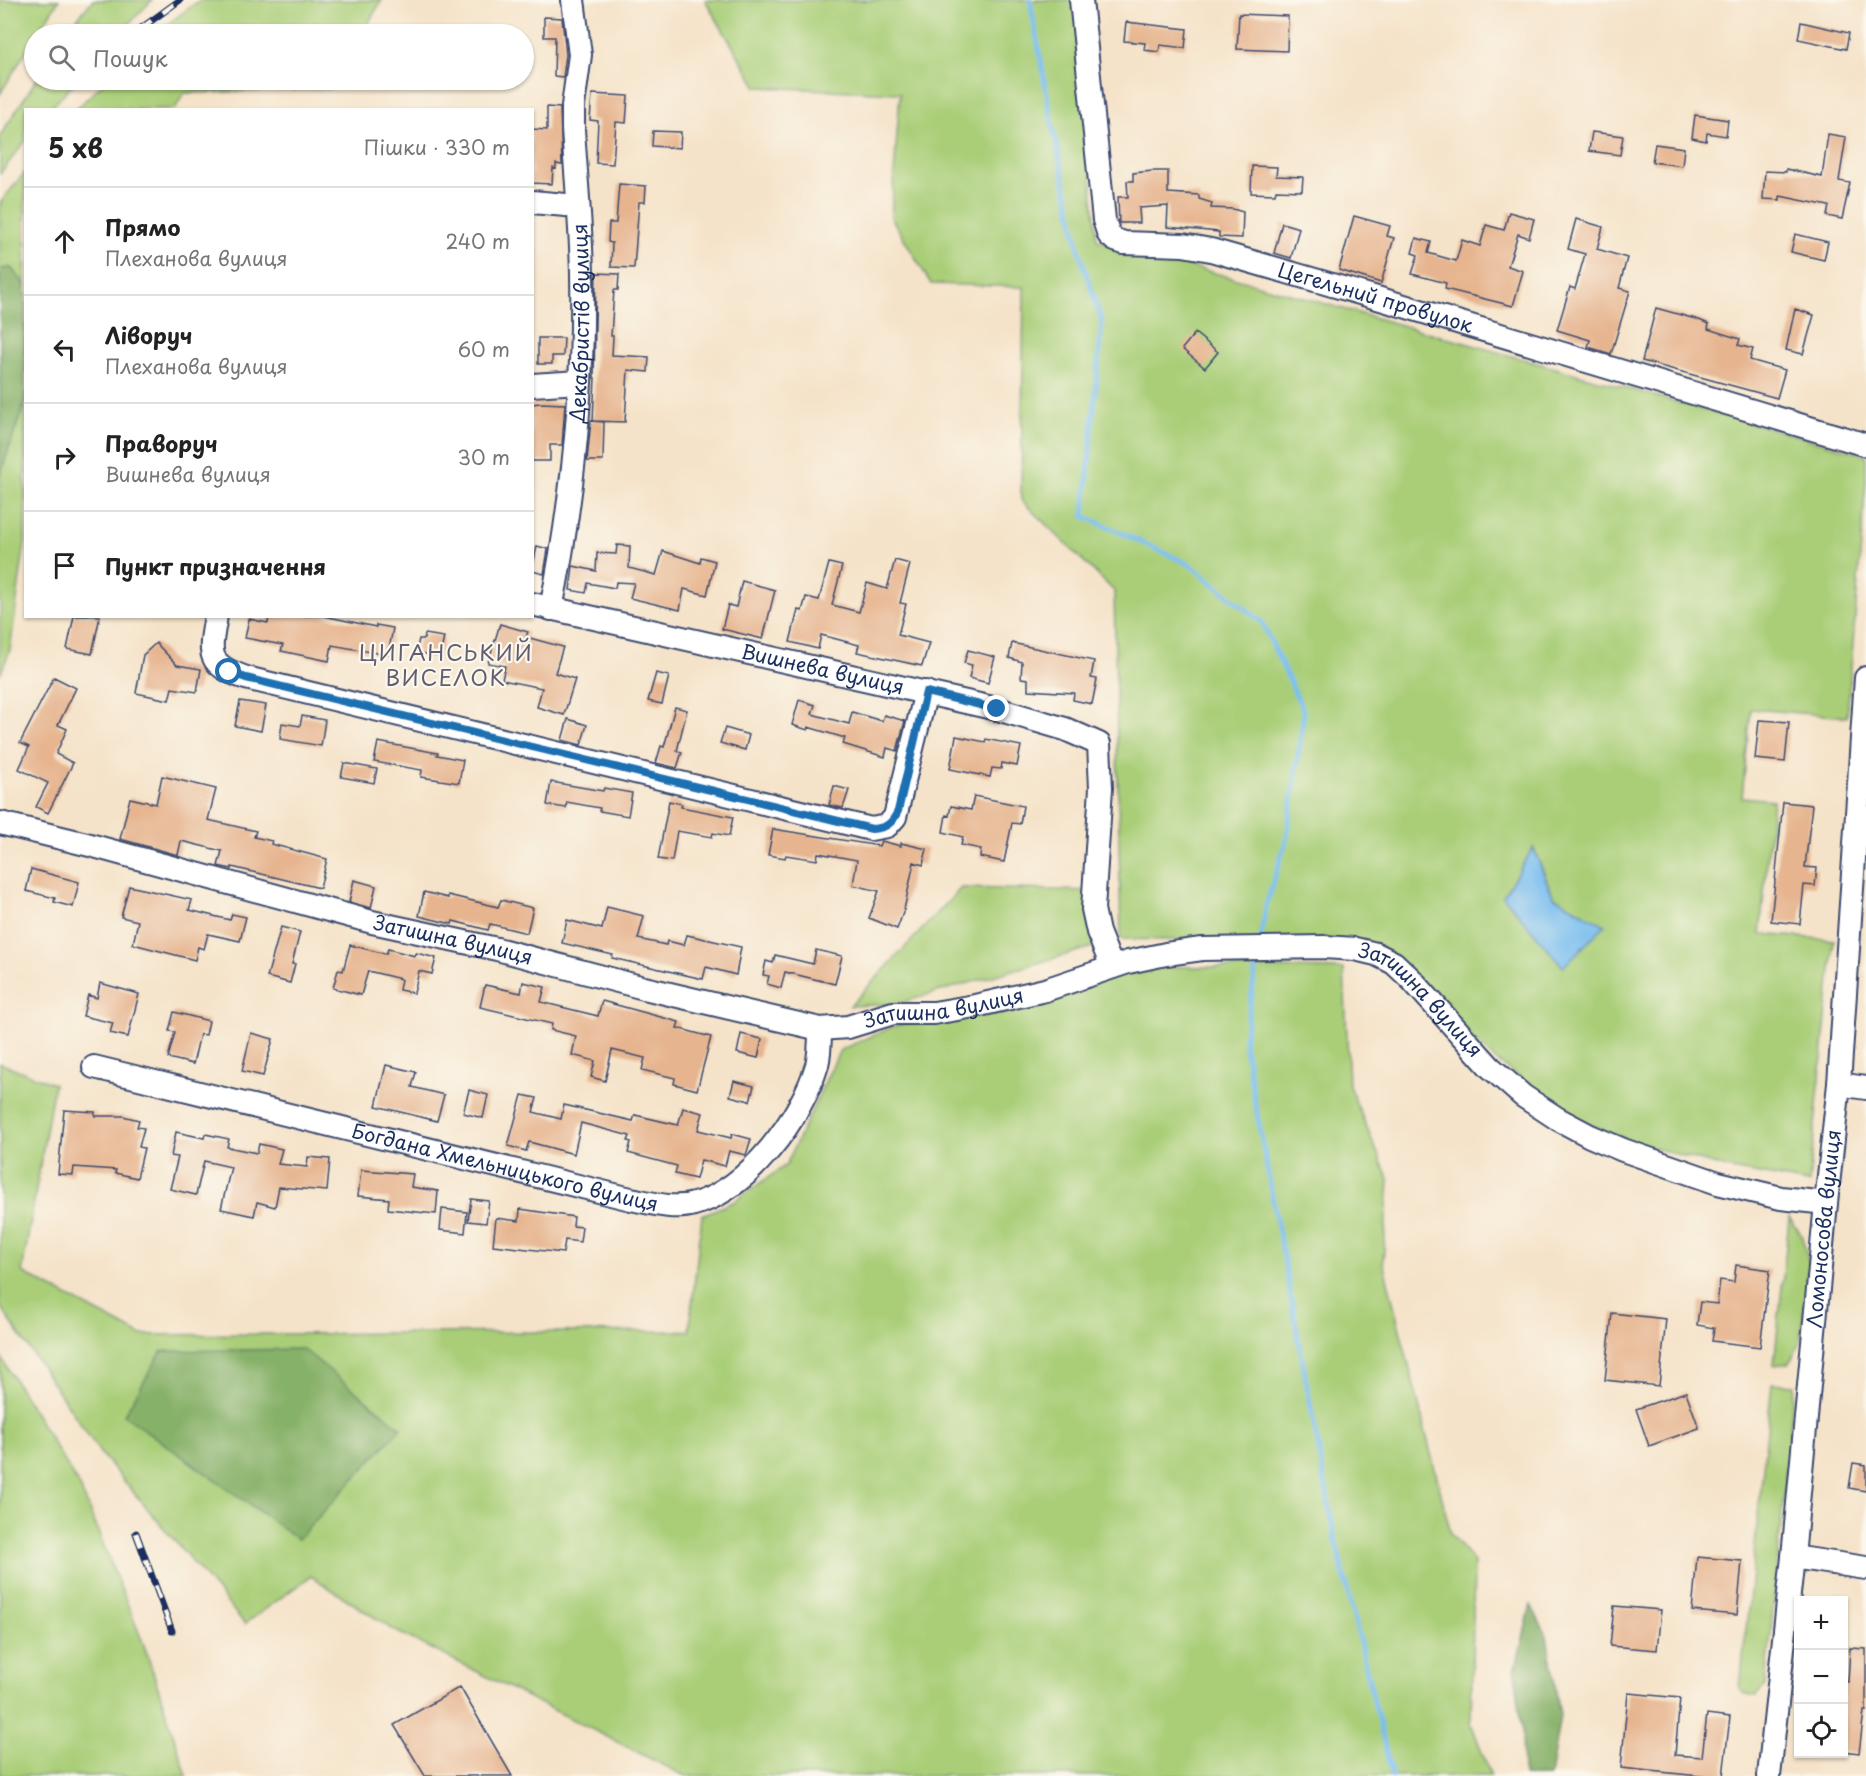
<!DOCTYPE html>
<html lang="uk">
<meta charset="utf-8">
<style>
:root{--surface:#fff;--page:#f2f2f2;--text:#222;--muted:#767676;--line:#e0e0e0}
body{margin:0;font-family:"Playpen Sans",sans-serif;background:var(--page);color:var(--text)}
.controls{position:absolute;right:18px;bottom:18px;display:grid;overflow:hidden;border-radius:0px;box-shadow:0 2px 4px #0004}
.controls button{width:54px;height:54px;display:grid;place-items:center;padding:0;border:0;border-bottom:2px solid var(--line);background:var(--surface);color:var(--text);font:30px sans-serif}
.stop{position:absolute;width:18px;height:18px;margin:-14px;border:4px solid #1f6fb2;border-radius:50%;background:#fff}
.stop.end{background:#1f6fb2;border-color:#fff;box-shadow:0 2px 6px #0008}
.list{margin:0;padding:0;list-style:none}
h2{display:flex;justify-content:space-between;align-items:center;height:78px;margin:0;padding:0 24px;font-size:26px}
h2 small{font-size:20px;font-weight:400;color:var(--muted)}
.list li{display:grid;grid-template-columns:39px 1fr auto;gap:18px;align-items:center;box-sizing:border-box;height:108px;padding:0 24px;border-top:2px solid var(--line)}
.list b{display:block;font-size:22px;white-space:nowrap}
.list p{margin:0;font-size:20px;white-space:nowrap;color:var(--muted)}
.list em{font-size:20px;font-style:normal;color:var(--muted)}
.icon{flex:none;width:33px;height:33px;fill:none;stroke:currentColor;stroke-width:2;stroke-linecap:round;stroke-linejoin:round}
.map{position:relative;flex:none;width:1866px;height:1776px;overflow:hidden}
.search{position:absolute;background:var(--surface);box-shadow:0 2px 4px #0004;left:24px;top:24px;width:510px;height:66px;display:flex;align-items:center;gap:15px;box-sizing:border-box;padding:0 21px;border-radius:33px;color:var(--muted);font-size:22px}
.panel{position:absolute;background:var(--surface);box-shadow:0 2px 4px #0004;left:24px;top:108px;width:510px;height:510px;border-radius:0px}
.map>svg:first-child{display:block}
.green{fill:#a9ce77;stroke:#627e6a;stroke-width:1.5;fill-rule:evenodd}
.forest{fill:#86b168;stroke:#507063;stroke-width:1.5}
.water{fill:#79beef;stroke:#4a76a6;stroke-width:1.5}
.lines{fill:none;stroke-linecap:round;stroke-linejoin:round}
.stream{stroke:#79beef;stroke-width:5}
.building{fill:#e6b48e}
.minor-casing{stroke:#3c4a6e;stroke-width:26}
.minor{stroke:#fff;stroke-width:22}
.rail-casing{stroke:#1b2f5e;stroke-width:7}
.rail{stroke:#fbf7ec;stroke-width:4.5;stroke-dasharray:14;stroke-linecap:butt}
.route{stroke:#1f6fb2;stroke-width:8}
.labels{text-anchor:middle;stroke-width:4.5;stroke-linejoin:round;paint-order:stroke}
.street-label{font-size:20px;fill:#1b2f5e;stroke:#fbf7ec}
.quarter-label{font-size:22px;letter-spacing:1.5px;fill:#625e6f;stroke:#fbf7ec}
</style>
<div class="map">
<svg width="1866" height="1776" viewBox="0 0 1866 1776">
<rect width="100%" height="100%" fill="#fbf7ec"/>
<filter id="ink" filterUnits="userSpaceOnUse"><feTurbulence type="fractalNoise" baseFrequency=".0167" numOctaves="2"/><feDisplacementMap in="SourceGraphic" scale="12" xChannelSelector="R" yChannelSelector="G"/><feConvolveMatrix kernelMatrix="1 2 1 2 8 2 1 2 1" color-interpolation-filters="sRGB"/></filter>
<filter id="wash" filterUnits="userSpaceOnUse"><feTurbulence type="fractalNoise" baseFrequency=".008" numOctaves="4" result="noise"/><feDisplacementMap in="SourceGraphic" scale="24" xChannelSelector="R" yChannelSelector="G"/><feGaussianBlur stdDeviation="1.35" result="paint"/><feColorMatrix in="noise" values="0 0 0 0 0 0 0 0 0 0 0 0 0 0 0 0 0 1.4 0 .05"/><feComposite in="paint" operator="in"/></filter>
<g filter="url(#wash)">
<rect width="100%" height="100%" fill="#f5e3c9"/>
<path class="green" d="M 0,0 L 59,0 L 37,34 L 34,34 L 34,38 L 0,94 Z
M 93,0 L 152,0 L 119,34 L 64,34 Z
M 200,0 L 382,0 L 362,34 L 154,34 Z
M 705,0 L 1075,0 L 1097,240 L 1866,455 L 1866,482 L 1847,717 L 1751,709 L 1742,797 L 1773,800 L 1760,934 L 1834,940 L 1809,1183 L 1731,1169 L 1633,1142 L 1574,1118 L 1494,1059 L 1371,944 L 1121,939 L 1114,591 L 1021,500 L 1024,287 L 931,284 L 891,217 L 900,93 L 757,87 ZM 1534,849 L 1553,896 L 1503,896 Z
M 36,80 L 77,80 L 50,109 L 26,110 L 25,141 L 0,174 L 0,136 Z
M 107,80 L 336,80 L 330,89 L 184,93 L 175,109 L 76,109 Z
M 25,172 L 25,285 L 11,268 L 0,269 L 0,203 Z
M 25,401 L 25,542 L 10,650 L 0,675 L 0,475 Z
M 961,888 L 1096,891 L 1100,945 L 896,1004 L 850,1006 Z
M 1128,966 L 1344,969 L 1349,1086 L 1389,1180 L 1383,1262 L 1451,1534 L 1474,1562 L 1471,1723 L 1491,1776 L 685,1776 L 394,1630 L 311,1576 L 245,1624 L 101,1454 L 0,1306 L 0,1063 L 54,1084 L 22,1272 L 140,1335 L 689,1331 L 702,1215 L 733,1202 L 786,1165 L 840,1050 L 895,1026 Z
M 1789,1218 L 1801,1234 L 1809,1263 L 1800,1344 L 1789,1363 L 1774,1365 Z
M 0,1356 L 79,1485 L 144,1645 L 187,1776 L 0,1776 Z
M 1772,1383 L 1794,1385 L 1766,1684 L 1756,1696 L 1743,1693 L 1740,1687 Z"/>
<path class="forest" d="M 11,268 L 25,285 L 25,401 L 0,475 L 0,269 Z
M 303,1349 L 401,1428 L 298,1539 L 124,1415 L 162,1351 Z
M 1531,1605 L 1547,1636 L 1560,1715 L 1550,1776 L 1523,1776 L 1522,1727 L 1515,1671 Z"/>
<path class="water" d="M 1533,848 L 1553,896 L 1605,925 L 1563,967 L 1503,896 Z"/>
<g class="lines">
<path class="stream" d="M 1030,0 L 1051,118 L 1080,254 L 1102,322 L 1084,516 L 1189,564 L 1262,622 L 1304,712 L 1287,837 L 1266,906 L 1260,942
M 1258,954 L 1244,1043 L 1335,1538 L 1392,1776"/>
</g>
<g id="blocks">
<path class="building" d="M 1239,14 L 1288,16 L 1287,51 L 1237,49 Z
M 544,17 L 562,18 L 566,55 L 563,77 L 554,76 L 555,37 L 544,37 Z
M 1126,22 L 1187,29 L 1185,48 L 1160,45 L 1159,52 L 1144,50 L 1145,43 L 1124,41 Z
M 1801,22 L 1849,33 L 1846,49 L 1798,39 Z
M 592,94 L 628,96 L 626,123 L 616,122 L 613,164 L 596,163 L 598,121 L 590,120 Z
M 547,107 L 560,108 L 562,165 L 556,164 L 556,169 L 553,168 L 552,184 L 532,183 L 532,129 L 547,130 Z
M 1695,115 L 1728,120 L 1726,136 L 1707,133 L 1706,141 L 1692,138 Z
M 653,131 L 681,132 L 680,148 L 652,146 Z
M 1592,132 L 1623,136 L 1620,155 L 1589,151 Z
M 1828,134 L 1846,137 L 1839,181 L 1850,183 L 1842,219 L 1827,216 L 1829,206 L 1780,196 L 1780,200 L 1763,199 L 1765,171 L 1786,172 L 1786,169 L 1822,177 Z
M 1655,144 L 1684,148 L 1682,166 L 1652,162 Z
M 1252,166 L 1277,167 L 1276,176 L 1303,177 L 1302,191 L 1276,190 L 1275,194 L 1251,193 Z
M 1153,171 L 1168,171 L 1168,193 L 1199,195 L 1199,199 L 1212,203 L 1211,208 L 1233,209 L 1243,212 L 1242,238 L 1219,237 L 1219,232 L 1167,227 L 1168,206 L 1139,208 L 1140,223 L 1119,223 L 1118,197 L 1128,197 L 1127,181 L 1133,181 L 1133,173 Z
M 619,184 L 646,186 L 645,202 L 639,202 L 634,268 L 611,267 L 612,243 L 608,242 L 609,223 L 616,223 Z
M 1509,212 L 1534,219 L 1529,238 L 1518,234 L 1508,266 L 1523,271 L 1513,306 L 1445,289 L 1446,283 L 1412,274 L 1418,255 L 1412,253 L 1416,238 L 1431,242 L 1428,253 L 1456,261 L 1462,240 L 1480,246 L 1486,225 L 1504,230 Z
M 1354,216 L 1390,226 L 1387,236 L 1394,238 L 1381,283 L 1339,270 Z
M 1576,219 L 1603,227 L 1597,249 L 1627,258 L 1619,288 L 1630,291 L 1611,354 L 1588,347 L 1590,340 L 1557,330 L 1570,287 L 1575,289 L 1585,254 L 1568,249 Z
M 1282,223 L 1299,228 L 1291,258 L 1274,253 Z
M 1795,234 L 1828,242 L 1824,260 L 1791,252 Z
M 596,273 L 619,274 L 618,290 L 614,290 L 611,336 L 613,336 L 612,355 L 649,357 L 648,372 L 628,370 L 625,422 L 593,421 L 595,378 L 594,378 Z
M 1656,308 L 1699,320 L 1709,324 L 1708,329 L 1740,339 L 1738,345 L 1753,349 L 1750,360 L 1785,370 L 1777,398 L 1642,361 Z
M 1795,309 L 1814,315 L 1803,354 L 1786,350 Z
M 1195,333 L 1218,352 L 1205,368 L 1182,349 Z
M 538,338 L 564,338 L 563,356 L 552,356 L 552,364 L 538,364 Z
M 540,403 L 565,404 L 562,445 L 550,445 L 550,461 L 532,461 L 532,404 Z
M 591,421 L 604,422 L 603,461 L 587,461 Z
M 617,545 L 630,546 L 629,568 L 656,575 L 663,551 L 700,563 L 701,557 L 715,561 L 707,595 L 684,589 L 680,610 L 630,598 L 634,583 L 616,582 L 615,588 L 588,583 L 586,593 L 570,590 L 573,566 L 596,571 L 597,553 L 616,554 Z
M 537,546 L 548,549 L 544,574 L 532,571 Z
M 895,560 L 910,564 L 900,603 L 906,604 L 898,635 L 929,643 L 922,666 L 857,652 L 859,645 L 821,635 L 818,649 L 790,642 L 798,610 L 802,611 L 806,597 L 819,600 L 829,563 L 842,566 L 832,605 L 859,612 L 867,583 L 887,589 Z
M 742,581 L 775,590 L 763,639 L 722,629 L 728,605 L 736,607 Z
M 74,616 L 100,616 L 92,654 L 67,649 Z
M 269,616 L 324,616 L 376,627 L 376,625 L 393,628 L 388,655 L 332,645 L 329,661 L 281,651 L 283,645 L 245,638 L 249,619 L 268,623 Z
M 500,624 L 528,632 L 526,637 L 563,647 L 555,673 L 575,679 L 564,715 L 537,707 L 542,688 L 502,680 L 505,666 L 488,663 Z
M 425,634 L 444,637 L 440,657 L 416,652 L 419,639 L 424,639 Z
M 156,643 L 177,665 L 201,669 L 197,692 L 172,688 L 169,700 L 136,693 L 143,655 Z
M 1012,643 L 1094,661 L 1091,678 L 1097,679 L 1092,704 L 1073,700 L 1074,693 L 1028,690 L 1028,679 L 1021,678 L 1022,662 L 1009,658 Z
M 968,650 L 995,657 L 988,683 L 969,678 L 972,665 L 964,663 Z
M 656,673 L 669,676 L 662,704 L 648,701 Z
M 54,677 L 76,688 L 58,725 L 67,729 L 56,754 L 73,763 L 48,813 L 36,807 L 48,783 L 19,769 L 29,747 L 20,743 Z
M 799,700 L 815,705 L 812,714 L 849,724 L 852,712 L 882,721 L 884,715 L 905,721 L 897,751 L 887,748 L 885,757 L 843,744 L 845,738 L 808,727 L 808,730 L 792,725 Z
M 240,701 L 266,705 L 261,731 L 235,726 Z
M 675,707 L 687,710 L 677,751 L 682,752 L 677,768 L 656,763 L 661,746 L 664,747 Z
M 302,716 L 325,720 L 321,746 L 280,739 L 282,723 L 300,726 Z
M 568,719 L 587,725 L 581,745 L 562,740 Z
M 1759,720 L 1789,722 L 1785,762 L 1755,759 Z
M 725,728 L 749,735 L 745,750 L 720,743 Z
M 956,736 L 985,742 L 986,739 L 1021,746 L 1017,766 L 1002,763 L 1001,769 L 992,768 L 990,777 L 950,769 Z
M 378,742 L 438,753 L 437,755 L 463,760 L 459,783 L 421,777 L 422,770 L 374,762 Z
M 344,763 L 377,769 L 374,783 L 341,777 Z
M 162,776 L 216,789 L 208,820 L 256,831 L 254,837 L 272,841 L 271,844 L 327,859 L 320,888 L 232,867 L 232,869 L 218,866 L 222,851 L 181,841 L 178,855 L 120,839 L 130,798 L 156,804 Z
M 551,782 L 603,791 L 604,788 L 632,793 L 628,816 L 599,811 L 600,808 L 567,802 L 566,808 L 547,805 Z
M 834,786 L 849,790 L 843,808 L 829,805 Z
M 974,796 L 1023,806 L 1020,824 L 1012,823 L 1004,862 L 980,857 L 981,849 L 961,845 L 963,837 L 943,832 L 946,815 L 949,816 L 951,806 L 971,810 Z
M 669,801 L 682,804 L 681,807 L 733,817 L 729,836 L 713,833 L 712,837 L 677,831 L 672,861 L 658,859 Z
M 1783,802 L 1812,805 L 1805,867 L 1817,868 L 1815,886 L 1804,885 L 1800,924 L 1771,921 Z
M 773,829 L 879,846 L 881,841 L 901,846 L 901,843 L 927,849 L 923,865 L 914,862 L 904,910 L 897,929 L 869,918 L 879,891 L 853,885 L 857,860 L 818,853 L 817,860 L 786,855 L 785,858 L 768,855 Z
M 31,869 L 79,882 L 73,907 L 54,902 L 55,898 L 26,891 Z
M 354,880 L 376,886 L 371,908 L 349,902 Z
M 129,886 L 192,900 L 189,910 L 230,920 L 232,914 L 246,917 L 240,941 L 208,934 L 204,949 L 198,947 L 195,960 L 133,944 L 138,921 L 121,917 Z
M 424,892 L 448,898 L 448,895 L 498,907 L 501,900 L 533,908 L 527,933 L 490,924 L 488,930 L 453,921 L 452,924 L 419,916 Z
M 607,907 L 644,916 L 638,939 L 666,945 L 667,941 L 684,945 L 687,935 L 741,947 L 736,975 L 706,967 L 703,979 L 612,958 L 613,955 L 562,943 L 567,920 L 602,929 Z
M 281,927 L 300,932 L 292,964 L 295,964 L 290,983 L 267,977 Z
M 350,945 L 386,954 L 388,949 L 415,956 L 416,953 L 436,958 L 432,974 L 419,971 L 414,993 L 399,990 L 401,979 L 368,971 L 361,995 L 333,988 L 338,970 L 343,971 Z
M 816,950 L 842,956 L 835,984 L 785,972 L 781,988 L 767,984 L 769,976 L 763,975 L 766,961 L 773,963 L 775,955 L 813,964 Z
M 523,982 L 545,987 L 541,1002 L 598,1016 L 602,1001 L 679,1022 L 677,1028 L 711,1037 L 697,1090 L 674,1084 L 675,1078 L 642,1070 L 645,1058 L 612,1050 L 605,1081 L 591,1077 L 595,1061 L 572,1055 L 576,1036 L 551,1030 L 552,1024 L 480,1007 L 485,985 L 521,993 Z
M 100,983 L 139,994 L 128,1037 L 110,1033 L 113,1023 L 83,1016 L 88,995 L 97,998 Z
M 174,1012 L 209,1021 L 206,1035 L 200,1034 L 193,1064 L 168,1058 L 175,1032 L 169,1031 Z
M 251,1033 L 273,1039 L 263,1076 L 242,1071 Z
M 741,1034 L 762,1039 L 758,1058 L 737,1053 Z
M 386,1065 L 416,1072 L 412,1087 L 444,1095 L 437,1121 L 376,1106 Z
M 734,1081 L 754,1086 L 750,1101 L 730,1096 Z
M 469,1090 L 488,1095 L 483,1118 L 463,1113 Z
M 522,1095 L 537,1098 L 533,1112 L 561,1119 L 564,1105 L 633,1121 L 635,1115 L 678,1125 L 683,1108 L 703,1113 L 698,1130 L 731,1138 L 732,1134 L 751,1139 L 746,1155 L 729,1151 L 725,1166 L 701,1160 L 696,1179 L 675,1174 L 677,1166 L 628,1153 L 631,1142 L 628,1141 L 630,1136 L 581,1123 L 574,1154 L 529,1142 L 526,1151 L 508,1146 Z
M 64,1110 L 95,1112 L 95,1116 L 123,1116 L 139,1120 L 137,1127 L 144,1128 L 139,1147 L 144,1148 L 137,1178 L 115,1173 L 116,1170 L 74,1167 L 73,1175 L 58,1174 Z
M 176,1132 L 204,1138 L 205,1134 L 229,1139 L 227,1147 L 257,1153 L 259,1144 L 282,1149 L 278,1164 L 307,1167 L 308,1157 L 330,1159 L 327,1191 L 279,1187 L 275,1207 L 257,1202 L 254,1216 L 221,1209 L 231,1167 L 204,1161 L 196,1195 L 170,1189 L 178,1157 L 171,1156 Z
M 361,1170 L 413,1174 L 411,1187 L 438,1191 L 436,1214 L 388,1209 L 389,1199 L 358,1196 Z
M 471,1199 L 489,1201 L 486,1223 L 468,1221 Z
M 442,1209 L 467,1212 L 465,1233 L 440,1230 Z
M 520,1209 L 574,1217 L 573,1226 L 582,1227 L 580,1242 L 565,1240 L 563,1253 L 493,1245 L 496,1218 L 519,1221 Z
M 1736,1265 L 1770,1270 L 1760,1347 L 1712,1341 L 1714,1328 L 1697,1325 L 1700,1302 L 1717,1304 L 1720,1280 L 1734,1282 Z
M 1612,1313 L 1666,1319 L 1659,1386 L 1605,1380 Z
M 1686,1392 L 1699,1428 L 1649,1446 L 1636,1409 Z
M 1853,1463 L 1866,1465 L 1866,1491 L 1849,1488 Z
M 1697,1557 L 1742,1561 L 1737,1615 L 1692,1611 Z
M 1614,1606 L 1661,1610 L 1657,1650 L 1610,1646 Z
M 1850,1648 L 1866,1649 L 1866,1711 L 1864,1711 L 1859,1753 L 1844,1751 L 1844,1681 L 1848,1682 Z
M 460,1687 L 512,1776 L 425,1776 L 394,1725 Z
M 1628,1693 L 1680,1698 L 1675,1755 L 1702,1757 L 1707,1714 L 1730,1717 L 1723,1776 L 1700,1776 L 1621,1768 Z"/>
</g>
</g>
<g filter="url(#ink)">
<use href="#blocks" fill-opacity="0" stroke="#3c4a6e" stroke-width="1.5"/>
<g class="lines">
<g class="minor-casing">
<g id="minor">
<path id="s1" d="M 1081,0 L 1104,220 L 1109,235 L 1115,240 L 1124,243 L 1183,245 L 1211,250 L 1384,300 L 1866,445"/>
<path d="M 532,202 L 577,206"/>
<path d="M 532,385 L 580,382"/>
<path id="s2" d="M 532,604 L 997,709 L 1065,729 L 1099,744 L 1101,788 L 1093,909 L 1098,932 L 1112,967"/>
<path id="s3" d="M 551,609 C 573,499 584,386 582,274 C 581,226 576,177 573,129 L 573,106 L 580,55 L 573,0"/>
<path d="M 216,616 C 209,655 206,664 246,678 L 871,829 L 887,826 L 895,817 L 926,692"/>
<path id="s4" d="M 0,823 L 90,845 L 372,922 L 497,949 L 644,988 L 820,1029 L 848,1027 L 893,1013 L 934,1013 L 975,1006 L 1045,990 L 1128,962 L 1166,954 L 1202,949 L 1324,947 L 1355,949 L 1376,954 L 1394,963 L 1412,980 L 1490,1067 L 1523,1096 L 1558,1119 L 1590,1136 L 1623,1150 L 1718,1183 L 1781,1198 L 1826,1203"/>
<path id="s5" d="M 94,1067 L 631,1199 C 651,1203 674,1210 694,1204 C 748,1190 802,1117 817,1065 C 820,1053 820,1041 820,1029"/>
<path d="M 1839,1084 L 1866,1088"/>
<path d="M 1793,1557 L 1866,1568"/>
<path id="s6" d="M 1769,1776 L 1793,1557 L 1826,1203 L 1839,1084 L 1866,678"/>
</g>
</g>
<use href="#minor" class="minor"/>
<g class="rail-casing">
<path id="rail" d="M 140,29 L 180,0
M 136,1533 L 172,1631"/>
</g>
<use href="#rail" class="rail"/>
</g>
</g>
<g class="lines" filter="url(#ink)">
<path class="route" d="M 229,672 L 246,678 L 872,829 C 886,828 892,824 898,811 L 926,692 L 997,709"/>
</g>
<g class="labels">
<g class="street-label">
<text dy="7" stroke="none"><textPath href="#s1" startOffset="513">Цегельний провулок</textPath></text>
<text dy="7" stroke="none"><textPath href="#s3" startOffset="288">Декабристів вулиця</textPath></text>
<text dy="7" stroke="none"><textPath href="#s2" startOffset="298">Вишнева вулиця</textPath></text>
<text dy="7" stroke="none"><textPath href="#s4" startOffset="468">Затишна вулиця</textPath></text>
<text dy="7" stroke="none"><textPath href="#s4" startOffset="1476">Затишна вулиця</textPath></text>
<text dy="7" stroke="none"><textPath href="#s4" startOffset="972">Затишна вулиця</textPath></text>
<text dy="7" stroke="none"><textPath href="#s5" startOffset="423">Богдана Хмельницького вулиця</textPath></text>
<text dy="7" stroke="none"><textPath href="#s6" startOffset="550">Ломоносова вулиця</textPath></text>
</g>
<g class="quarter-label">
<text x="446" y="661">ЦИГАНСЬКИЙ<tspan x="446" dy="25">ВИСЕЛОК</tspan></text>
</g>
</g>
</svg>
<div class="controls">
<button>+</button>
<button>−</button>
<button><svg class="icon" aria-label="locate" viewBox="0 0 24 24"><circle cx="12" cy="12" r="6"/><path d="M12 2v4M12 18v4M2 12h4M18 12h4"/></svg></button>
</div>
<div class="stop" style="left:229px;top:672px"></div>
<div class="stop end" style="left:997px;top:709px"></div>
<div class="search"><svg class="icon" aria-label="search" viewBox="0 0 24 24"><circle cx="10" cy="10" r="6"/><path d="M15 15l6 6"/></svg>Пошук</div>
<section class="panel">
<h2>5 хв<small>Пішки · 330 m</small></h2>
<ul class="list">
<li><svg class="icon" aria-label="ahead" viewBox="0 0 24 24"><path d="M12 20V5M6 11l6-6 6 6"/></svg><div><b>Прямо</b><p>Плеханова вулиця</p></div><em>240 m</em></li>
<li><svg class="icon" aria-label="left" viewBox="0 0 24 24"><path d="M17 20v-9H6M10 6l-5 5 5 5"/></svg><div><b>Ліворуч</b><p>Плеханова вулиця</p></div><em>60 m</em></li>
<li><svg class="icon" aria-label="right" viewBox="0 0 24 24"><path d="M7 20v-9h11M14 6l5 5-5 5"/></svg><div><b>Праворуч</b><p>Вишнева вулиця</p></div><em>30 m</em></li>
<li><svg class="icon" aria-label="arrive" viewBox="0 0 24 24"><path d="M6 21V4h12l-3 4 3 4H6"/></svg><div><b>Пункт призначення</b></div></li>
</ul>
</section>
</div>
